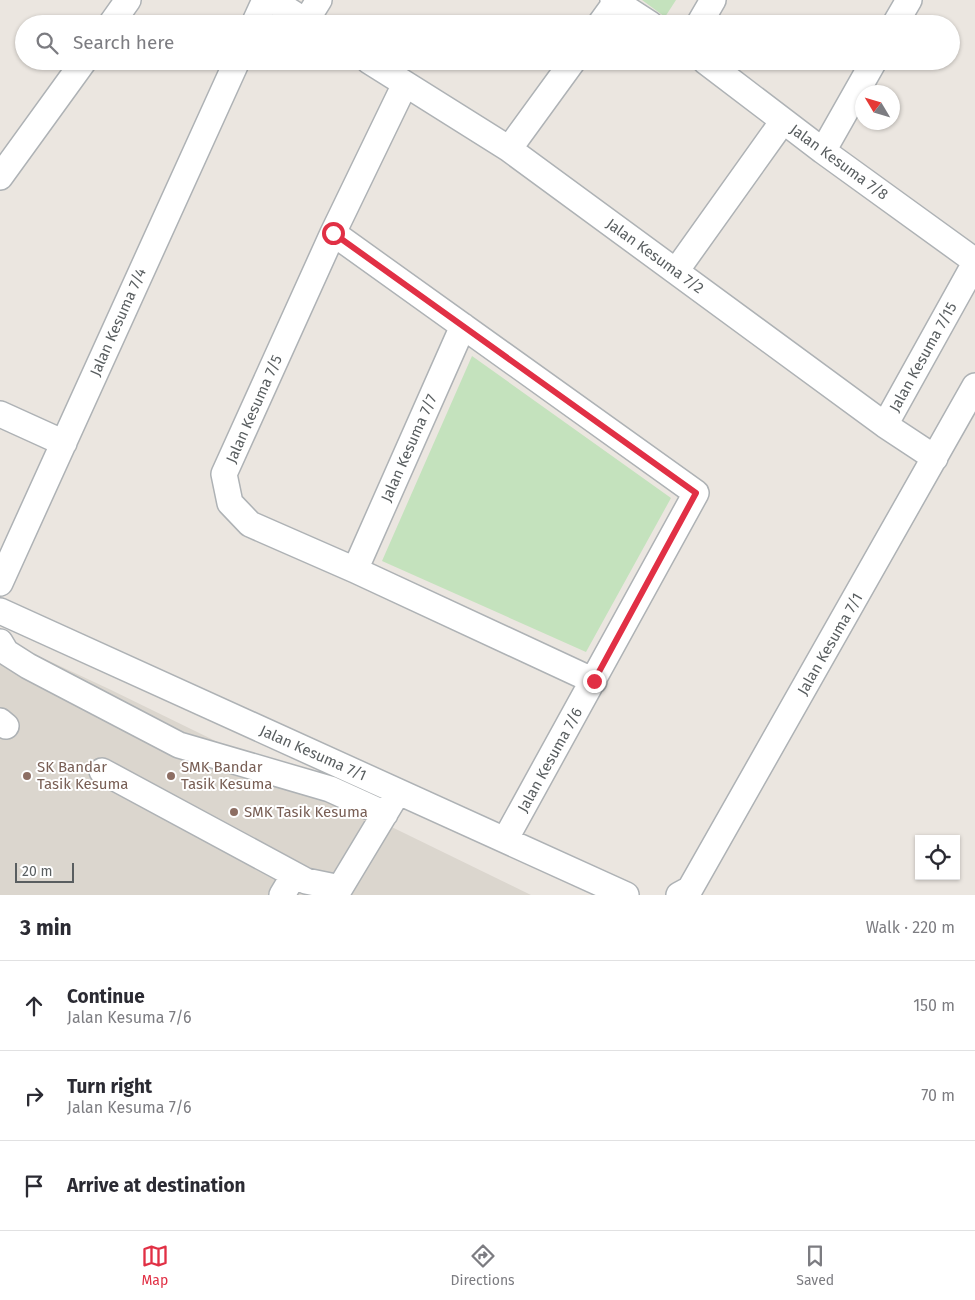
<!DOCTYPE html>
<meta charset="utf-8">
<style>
:root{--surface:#fff;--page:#f7f7f7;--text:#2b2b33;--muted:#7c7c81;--line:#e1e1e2;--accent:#e13045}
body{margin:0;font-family:"Fira Sans",sans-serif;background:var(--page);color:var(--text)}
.controls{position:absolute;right:15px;bottom:15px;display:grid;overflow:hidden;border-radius:0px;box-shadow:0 1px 4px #0004}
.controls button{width:45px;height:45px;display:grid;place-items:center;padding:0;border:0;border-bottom:1px solid var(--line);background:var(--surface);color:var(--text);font:25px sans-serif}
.compass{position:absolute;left:855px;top:85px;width:45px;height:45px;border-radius:50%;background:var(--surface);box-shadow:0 1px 4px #0004;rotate:308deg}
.scale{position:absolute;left:15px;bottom:12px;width:59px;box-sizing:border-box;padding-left:5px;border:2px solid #595e60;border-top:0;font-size:14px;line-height:18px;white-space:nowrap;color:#595e60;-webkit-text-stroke:4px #fff;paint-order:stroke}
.stop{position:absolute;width:15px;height:15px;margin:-11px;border:4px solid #e13045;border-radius:50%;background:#fff}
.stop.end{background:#e13045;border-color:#fff;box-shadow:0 1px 5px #0008}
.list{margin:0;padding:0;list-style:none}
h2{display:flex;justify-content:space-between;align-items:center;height:65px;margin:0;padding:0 20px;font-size:21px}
h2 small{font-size:16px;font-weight:400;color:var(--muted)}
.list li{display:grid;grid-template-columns:32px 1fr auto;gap:15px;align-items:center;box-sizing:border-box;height:90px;padding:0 20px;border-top:1px solid var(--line)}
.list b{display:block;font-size:19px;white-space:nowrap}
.list p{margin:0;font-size:16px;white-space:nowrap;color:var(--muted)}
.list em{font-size:16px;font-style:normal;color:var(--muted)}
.icon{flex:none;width:28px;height:28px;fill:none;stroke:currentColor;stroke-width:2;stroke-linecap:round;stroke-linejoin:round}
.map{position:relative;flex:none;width:975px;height:895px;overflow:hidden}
.search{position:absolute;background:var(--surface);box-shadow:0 1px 4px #0004;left:15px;right:15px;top:15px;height:55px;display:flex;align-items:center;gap:12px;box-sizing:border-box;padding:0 18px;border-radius:28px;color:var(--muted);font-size:19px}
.sheet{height:335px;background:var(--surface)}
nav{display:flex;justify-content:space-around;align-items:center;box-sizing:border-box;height:70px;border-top:1px solid var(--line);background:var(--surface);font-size:14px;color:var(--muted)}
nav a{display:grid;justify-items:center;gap:2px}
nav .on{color:var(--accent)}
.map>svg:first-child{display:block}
.education{fill:#dbd6ce}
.green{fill:#c4e2bd}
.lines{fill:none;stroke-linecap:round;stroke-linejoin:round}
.minor-casing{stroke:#aeb2b5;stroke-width:28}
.minor{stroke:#fff;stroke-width:25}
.route{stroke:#e13045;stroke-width:6}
.education-dot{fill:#8d6e63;stroke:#fff;stroke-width:2}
.labels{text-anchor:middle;stroke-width:4;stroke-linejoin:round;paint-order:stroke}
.street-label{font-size:15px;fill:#595e60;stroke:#fff}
.education-label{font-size:15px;fill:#785e54;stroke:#fff;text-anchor:start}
</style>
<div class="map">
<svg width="975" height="895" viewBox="0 0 975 895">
<rect width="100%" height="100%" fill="#ebe6e0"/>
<path class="education" d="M 0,638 L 109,689 L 531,895 L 0,895 Z"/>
<path class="green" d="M 642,0 L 676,0 L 665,17 Z
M 472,356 L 671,498 L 586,652 L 382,561 Z"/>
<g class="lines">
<g class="minor-casing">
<path id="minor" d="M 272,0 L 310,24
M 613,0 L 650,24
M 306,21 L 319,0
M 111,24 L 128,0
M 254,24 L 265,0
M 600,24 L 616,2
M 699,24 L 713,0
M 895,24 L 909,0
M 369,61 L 509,149 L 885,425 L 935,458
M 705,61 L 823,151 L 975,261
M 405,84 L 333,233 L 224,474 L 230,503 L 250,524 L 355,570 L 594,681
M 509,149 L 573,61
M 823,151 L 874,61
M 0,177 L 84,61
M 333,233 L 696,493 L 505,840
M 676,271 L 783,121
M 0,414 L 64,443
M 885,425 L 975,263
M 355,570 L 463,326
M 0,583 L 237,61
M 0,611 L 626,895
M 0,642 L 6,652 L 28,666 L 179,745 L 330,789 L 385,814
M 0,721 L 6,726
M 102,771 L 306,881 L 340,888 L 393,800
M 282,895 L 294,875
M 679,895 L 690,889 L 975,386"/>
</g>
<use href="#minor" class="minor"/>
</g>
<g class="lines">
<path class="route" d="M 333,233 L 696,493 L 594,681"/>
</g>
<g class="education-dot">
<circle cx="27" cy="776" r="5"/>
<circle cx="171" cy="776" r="5"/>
<circle cx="234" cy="812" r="5"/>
</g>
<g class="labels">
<g class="street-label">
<text transform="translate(839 162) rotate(36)" y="5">Jalan Kesuma 7/8</text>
<text transform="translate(655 256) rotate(36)" y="5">Jalan Kesuma 7/2</text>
<text transform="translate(118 322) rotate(-66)" y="5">Jalan Kesuma 7/4</text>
<text transform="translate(923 357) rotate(-61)" y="5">Jalan Kesuma 7/15</text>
<text transform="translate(254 409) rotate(-66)" y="5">Jalan Kesuma 7/5</text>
<text transform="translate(409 448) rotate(-66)" y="5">Jalan Kesuma 7/7</text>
<text transform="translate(830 644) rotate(-60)" y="5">Jalan Kesuma 7/1</text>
<text transform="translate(313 753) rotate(24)" y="5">Jalan Kesuma 7/1</text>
<text transform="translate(550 760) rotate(-61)" y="5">Jalan Kesuma 7/6</text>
</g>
<g class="education-label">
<text x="37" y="772">SK Bandar<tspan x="37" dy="17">Tasik Kesuma</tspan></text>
<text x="181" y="772">SMK Bandar<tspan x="181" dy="17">Tasik Kesuma</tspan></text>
<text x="244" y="817">SMK Tasik Kesuma</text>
</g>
</g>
</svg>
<div class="controls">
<button><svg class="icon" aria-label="locate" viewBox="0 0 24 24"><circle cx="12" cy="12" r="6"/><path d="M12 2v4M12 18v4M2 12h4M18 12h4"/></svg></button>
</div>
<svg class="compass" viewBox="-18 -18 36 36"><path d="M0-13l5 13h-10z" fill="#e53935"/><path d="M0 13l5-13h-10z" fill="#7c7c81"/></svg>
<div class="scale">20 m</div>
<div class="stop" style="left:333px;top:233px"></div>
<div class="stop end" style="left:594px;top:681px"></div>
<div class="search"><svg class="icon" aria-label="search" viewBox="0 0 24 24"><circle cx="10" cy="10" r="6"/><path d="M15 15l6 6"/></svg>Search here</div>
</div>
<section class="sheet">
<h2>3 min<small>Walk · 220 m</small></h2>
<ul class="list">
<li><svg class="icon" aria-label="ahead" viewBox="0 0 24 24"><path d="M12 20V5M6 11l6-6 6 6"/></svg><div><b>Continue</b><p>Jalan Kesuma 7/6</p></div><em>150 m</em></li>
<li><svg class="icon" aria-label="right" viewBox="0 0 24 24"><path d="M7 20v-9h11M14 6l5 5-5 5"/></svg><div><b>Turn right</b><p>Jalan Kesuma 7/6</p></div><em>70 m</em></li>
<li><svg class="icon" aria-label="arrive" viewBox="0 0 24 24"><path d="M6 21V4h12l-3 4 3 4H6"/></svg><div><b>Arrive at destination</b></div></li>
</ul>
</section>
<nav>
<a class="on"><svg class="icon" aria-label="map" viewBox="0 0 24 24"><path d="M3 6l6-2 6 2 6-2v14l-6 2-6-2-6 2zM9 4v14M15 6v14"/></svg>Map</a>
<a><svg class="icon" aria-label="directions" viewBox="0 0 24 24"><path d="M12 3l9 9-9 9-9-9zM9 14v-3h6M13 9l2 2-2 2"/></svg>Directions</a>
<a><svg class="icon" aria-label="saved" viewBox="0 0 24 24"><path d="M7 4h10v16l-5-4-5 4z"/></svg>Saved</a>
</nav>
